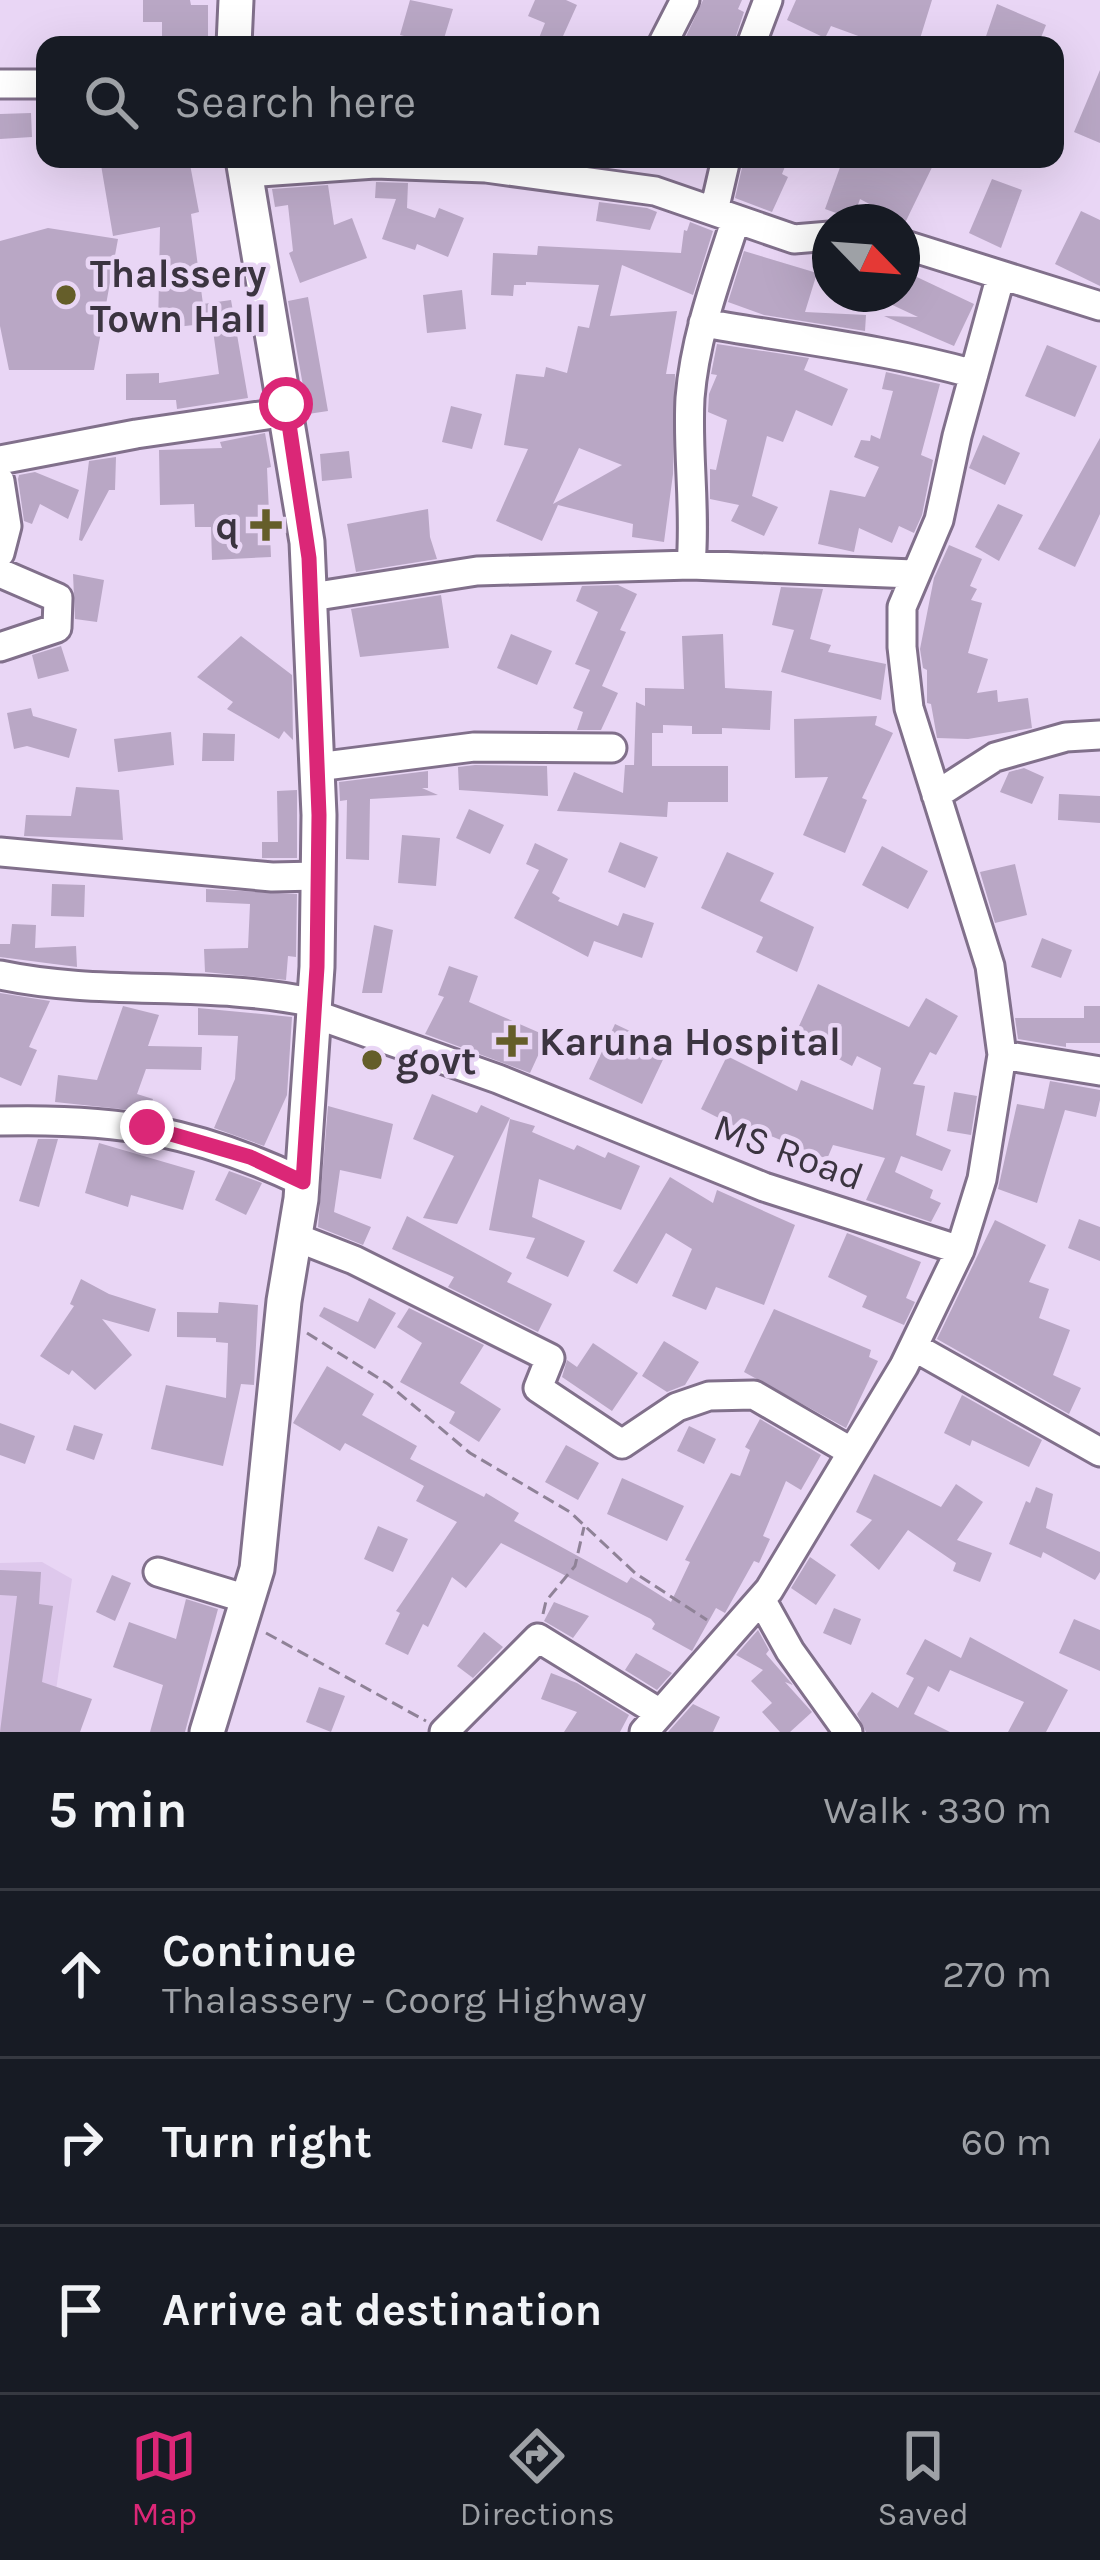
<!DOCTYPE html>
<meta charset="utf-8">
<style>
:root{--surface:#171b24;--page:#20242c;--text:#f1f3f6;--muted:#9ea1a6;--line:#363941;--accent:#db2777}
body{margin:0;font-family:Karla,sans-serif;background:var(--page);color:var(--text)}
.compass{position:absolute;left:812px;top:204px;width:108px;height:108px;border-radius:50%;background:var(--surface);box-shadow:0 12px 48px #0002;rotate:115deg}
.stop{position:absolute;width:36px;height:36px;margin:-27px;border:9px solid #db2777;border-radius:50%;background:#fff}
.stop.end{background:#db2777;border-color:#fff;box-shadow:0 3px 12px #0008}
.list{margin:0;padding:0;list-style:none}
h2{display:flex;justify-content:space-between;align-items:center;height:156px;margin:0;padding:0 48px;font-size:51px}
h2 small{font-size:39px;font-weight:400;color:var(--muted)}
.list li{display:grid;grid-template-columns:78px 1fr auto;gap:36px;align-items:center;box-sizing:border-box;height:168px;padding:0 48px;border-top:3px solid var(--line)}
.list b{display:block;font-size:45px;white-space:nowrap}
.list p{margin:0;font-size:39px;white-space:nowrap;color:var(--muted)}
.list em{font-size:39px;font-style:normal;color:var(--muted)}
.icon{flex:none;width:66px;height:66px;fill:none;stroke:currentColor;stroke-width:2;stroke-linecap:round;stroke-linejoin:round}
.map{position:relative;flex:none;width:1100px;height:1732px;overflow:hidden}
.search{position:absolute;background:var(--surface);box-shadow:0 12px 48px #0002;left:36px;right:36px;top:36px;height:132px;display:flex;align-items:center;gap:30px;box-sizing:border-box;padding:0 42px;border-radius:24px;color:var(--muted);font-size:45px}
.sheet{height:660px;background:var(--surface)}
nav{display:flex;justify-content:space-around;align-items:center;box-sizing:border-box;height:168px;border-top:3px solid var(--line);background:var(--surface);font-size:33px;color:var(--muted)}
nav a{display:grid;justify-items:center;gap:6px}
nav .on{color:var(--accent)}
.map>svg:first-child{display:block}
.built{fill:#dec8ec}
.building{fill:#b9a7c5;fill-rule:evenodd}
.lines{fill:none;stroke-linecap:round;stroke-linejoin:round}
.minor-casing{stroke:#81708b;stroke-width:33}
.major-casing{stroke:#81708b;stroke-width:39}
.path{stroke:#8f8297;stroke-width:3;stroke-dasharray:12 6;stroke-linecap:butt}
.minor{stroke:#fff;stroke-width:27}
.major{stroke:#fff;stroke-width:33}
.route{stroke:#db2777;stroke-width:15}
.poi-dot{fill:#655e2a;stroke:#e9d6f5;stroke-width:4.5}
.labels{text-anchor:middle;stroke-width:9;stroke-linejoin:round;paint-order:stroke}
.poi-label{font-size:39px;font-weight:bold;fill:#3b3440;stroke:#e9d6f5;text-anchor:start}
.street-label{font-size:39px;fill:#3b3440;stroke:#e9d6f5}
</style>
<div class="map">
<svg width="1100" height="1732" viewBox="0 0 1100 1732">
<rect width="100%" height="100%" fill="#e9d6f5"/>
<path class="built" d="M 42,1562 L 72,1579 L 50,1732 L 0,1732 L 0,1563 Z"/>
<path class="building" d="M 143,0 L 190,0 L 191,5 L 208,5 L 208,45 L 162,45 L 162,22 L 143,22 Z
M 410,0 L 453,9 L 442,45 L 400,35 Z
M 535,0 L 566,0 L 577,5 L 559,45 L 539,38 L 545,23 L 528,16 Z
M 703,0 L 742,0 L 738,9 L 744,12 L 733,45 L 682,45 Z
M 796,0 L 932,0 L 918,45 L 883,45 L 831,26 L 825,38 L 787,20 Z
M 997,4 L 1046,25 L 1038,45 L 983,45 Z
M 1100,70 L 1100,143 L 1074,132 Z
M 31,113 L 32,137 L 0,139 L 0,114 Z
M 100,159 L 189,159 L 199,212 L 191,214 L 203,304 L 231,300 L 248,398 L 177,409 L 176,400 L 126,400 L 126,374 L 159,373 L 159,383 L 219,374 L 212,323 L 158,329 L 160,227 L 113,236 Z
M 744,159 L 788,159 L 782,174 L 788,177 L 772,212 L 735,198 Z
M 843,159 L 936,159 L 905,223 L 860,199 L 853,219 L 825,209 Z
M 992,179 L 1022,190 L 1001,248 L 969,233 Z
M 376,182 L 408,183 L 407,208 L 435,218 L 439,208 L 464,218 L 448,257 L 417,244 L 415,250 L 382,239 L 396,199 L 375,198 Z
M 328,185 L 334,225 L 352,218 L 367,258 L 300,283 L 289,253 L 293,251 L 288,205 L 275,207 L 272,189 Z
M 599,202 L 647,208 L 657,212 L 650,230 L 596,221 Z
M 1081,211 L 1100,220 L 1100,286 L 1055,264 Z
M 690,222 L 713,231 L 693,295 L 622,265 L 610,316 L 677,311 L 666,374 L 675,374 L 673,474 L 664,542 L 632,537 L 633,524 L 558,505 L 542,541 L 496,521 L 528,449 L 504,445 L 516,374 L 544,377 L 546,367 L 567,373 L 578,326 L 589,328 L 599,285 L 526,282 L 526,285 L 514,285 L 513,296 L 491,295 L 493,253 L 537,255 L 538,246 L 681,253 L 684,230 L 687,231 ZM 579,448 L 622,465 L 553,504 Z
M 48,228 L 118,239 L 94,370 L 9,370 L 0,326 L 0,241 Z
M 744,251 L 817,273 L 805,312 L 866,315 L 865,331 L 764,315 L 728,302 Z
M 902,270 L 974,304 L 954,346 L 884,316 L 918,317 L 869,294 L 902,294 Z
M 462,290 L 466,329 L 427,333 L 423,295 Z
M 308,297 L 328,411 L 308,414 L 288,301 Z
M 717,344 L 809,358 L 804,370 L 848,389 L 832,426 L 796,410 L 783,442 L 767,436 L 752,496 L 778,507 L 764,536 L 731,521 L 739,505 L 710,499 L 710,469 L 716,470 L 727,420 L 708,412 L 709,394 L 717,375 L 711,374 Z
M 1047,345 L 1097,366 L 1075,417 L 1025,396 Z
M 886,372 L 940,384 L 921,455 L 933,460 L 922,515 L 914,533 L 899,526 L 892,543 L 859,528 L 854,552 L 818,544 L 830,490 L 865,497 L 879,467 L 854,457 L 861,440 L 870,441 L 871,435 L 880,439 L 893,391 L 882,389 Z
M 451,406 L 482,414 L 472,449 L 442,442 Z
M 265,433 L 271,467 L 267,468 L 271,557 L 212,560 L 211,527 L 195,527 L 194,504 L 160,505 L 159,450 L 222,448 L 220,442 Z
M 983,435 L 1020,453 L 1005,485 L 969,468 Z
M 1100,438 L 1100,514 L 1075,567 L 1038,549 Z
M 349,451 L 352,478 L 322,481 L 320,454 Z
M 116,457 L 115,490 L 109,490 L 82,541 L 79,540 L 89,461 Z
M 35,472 L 79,490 L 68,519 L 40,504 L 32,524 L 24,521 L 18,479 L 19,475 Z
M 998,504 L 1023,515 L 999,561 L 975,547 Z
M 428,509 L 430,537 L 437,559 L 356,572 L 347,524 Z
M 949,545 L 982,559 L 970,586 L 977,589 L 971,600 L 982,603 L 968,653 L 988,659 L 977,693 L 997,690 L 998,702 L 1028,698 L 1032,728 L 968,739 L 937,738 L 931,704 L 927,703 L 927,670 L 923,668 L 920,649 L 934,578 Z
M 73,574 L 104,580 L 97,622 L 75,619 Z
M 618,585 L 637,594 L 620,630 L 626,632 L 602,686 L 618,693 L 601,730 L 577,730 L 583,712 L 573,708 L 590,670 L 575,664 L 598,612 L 576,601 L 582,586 Z
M 781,587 L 823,589 L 810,639 L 831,645 L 828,652 L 886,664 L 881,700 L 781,672 L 794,630 L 772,625 Z
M 441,595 L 449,648 L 360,657 L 351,609 Z
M 511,634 L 552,651 L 537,685 L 497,668 Z
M 723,634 L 725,688 L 772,691 L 770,730 L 722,728 L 722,734 L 692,734 L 692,726 L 663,725 L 663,733 L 652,733 L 652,766 L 728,766 L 728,802 L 668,802 L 667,817 L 557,811 L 574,772 L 623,793 L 625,765 L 634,765 L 636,702 L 645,706 L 645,688 L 684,689 L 682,636 Z
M 241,636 L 292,675 L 293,740 L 284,731 L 279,739 L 227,709 L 233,702 L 197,677 Z
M 61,646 L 69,671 L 38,679 L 32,655 Z
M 31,708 L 33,716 L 77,729 L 69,758 L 27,746 L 14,749 L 7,713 Z
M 877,716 L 875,725 L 893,733 L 862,798 L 867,800 L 845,853 L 803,835 L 828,777 L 795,778 L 794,719 Z
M 171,732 L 174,765 L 118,772 L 114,739 Z
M 203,733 L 235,734 L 234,761 L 202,761 Z
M 475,765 L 547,766 L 548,796 L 459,790 L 458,767 Z
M 1024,768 L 1044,777 L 1032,804 L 1000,792 L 1009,772 Z
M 428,771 L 428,788 L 422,788 L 438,795 L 370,799 L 369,860 L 346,859 L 347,800 L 340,801 L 339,782 Z
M 76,787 L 119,790 L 123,840 L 24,836 L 26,815 L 71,816 Z
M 297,790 L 297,858 L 262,858 L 262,842 L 278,842 L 277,791 Z
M 1059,794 L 1100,796 L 1100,823 L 1058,820 Z
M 469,809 L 504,825 L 490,854 L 456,838 Z
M 402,835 L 440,838 L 436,886 L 398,883 Z
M 620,842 L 658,857 L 645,888 L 608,872 Z
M 535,843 L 568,859 L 552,893 L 560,898 L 558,901 L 618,926 L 623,913 L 654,923 L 642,958 L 594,941 L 588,957 L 514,918 L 539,870 L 526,864 Z
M 882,846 L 928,871 L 908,909 L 862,885 Z
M 727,852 L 774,873 L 760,901 L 814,927 L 797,972 L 756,952 L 763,937 L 701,908 Z
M 1015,864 L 1027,915 L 995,923 L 980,872 Z
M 52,884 L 85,885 L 84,917 L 51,916 Z
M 206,889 L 297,894 L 296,957 L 288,956 L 286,980 L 205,972 L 204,949 L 248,948 L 250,904 L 206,902 Z
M 12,924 L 36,925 L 35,948 L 76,946 L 77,967 L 0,957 L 0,944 L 10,944 Z
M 374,925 L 393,930 L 382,993 L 362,993 Z
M 1042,938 L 1072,950 L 1061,978 L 1031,967 Z
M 449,966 L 478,976 L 469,1002 L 547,1036 L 530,1073 L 425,1034 L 444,997 L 438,995 Z
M 818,984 L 909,1027 L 926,998 L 958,1016 L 936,1055 L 930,1052 L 913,1084 L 925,1086 L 916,1135 L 951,1150 L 942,1171 L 901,1156 L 895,1172 L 933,1190 L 930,1198 L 941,1203 L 931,1222 L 866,1200 L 885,1158 L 833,1145 L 827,1159 L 766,1134 L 762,1140 L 701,1109 L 727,1056 L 797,1091 L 801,1080 L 873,1110 L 881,1068 L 857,1056 L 852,1066 L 835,1057 L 836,1054 L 795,1035 Z
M 0,993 L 50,1001 L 29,1047 L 37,1050 L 21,1086 L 0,1077 Z
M 123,1006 L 159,1015 L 148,1046 L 202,1047 L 201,1070 L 146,1069 L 137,1094 L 153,1099 L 149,1112 L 55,1102 L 58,1075 L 97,1080 Z
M 1084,1006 L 1100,1006 L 1100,1043 L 1066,1043 L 1066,1047 L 1018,1039 L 1015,1018 L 1084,1018 Z
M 198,1008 L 292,1017 L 287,1095 L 264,1146 L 214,1128 L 235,1079 L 238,1036 L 198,1035 Z
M 615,1024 L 668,1049 L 642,1104 L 589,1079 Z
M 1050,1081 L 1100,1090 L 1100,1100 L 1096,1117 L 1065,1110 L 1037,1203 L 998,1189 L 1017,1104 L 1044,1109 Z
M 954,1092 L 977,1096 L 971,1135 L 947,1131 Z
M 432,1094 L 477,1113 L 481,1105 L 510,1118 L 457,1224 L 423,1218 L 454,1156 L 413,1139 Z
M 328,1106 L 393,1124 L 381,1179 L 340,1170 L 334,1212 L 371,1227 L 363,1245 L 318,1227 Z
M 510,1119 L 535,1126 L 532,1132 L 574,1150 L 577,1145 L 605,1158 L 608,1152 L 640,1166 L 621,1210 L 539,1179 L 532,1217 L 585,1241 L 568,1277 L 526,1258 L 535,1238 L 489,1230 Z
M 38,1139 L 58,1139 L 39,1207 L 19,1201 Z
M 99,1143 L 195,1171 L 183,1210 L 131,1195 L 128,1207 L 85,1193 Z
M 229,1171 L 262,1183 L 246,1215 L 215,1200 Z
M 670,1177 L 713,1203 L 717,1190 L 795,1225 L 764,1305 L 716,1287 L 706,1310 L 672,1296 L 692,1249 L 666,1233 L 637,1284 L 613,1271 Z
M 407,1216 L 512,1273 L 507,1282 L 552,1304 L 538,1332 L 448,1287 L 454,1277 L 392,1249 Z
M 1079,1219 L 1100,1227 L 1100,1261 L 1068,1248 Z
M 995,1220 L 1046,1245 L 1029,1282 L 1049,1289 L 1039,1318 L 1070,1330 L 1053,1375 L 1081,1388 L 1069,1414 L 937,1339 Z
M 847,1233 L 921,1262 L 906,1298 L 915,1302 L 904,1325 L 862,1307 L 867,1296 L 828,1277 Z
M 81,1279 L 109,1294 L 156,1309 L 149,1332 L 102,1319 L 132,1355 L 95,1390 L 72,1370 L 69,1375 L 40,1356 L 74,1306 L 70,1304 Z
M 369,1298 L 396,1313 L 375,1349 L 319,1316 L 324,1307 L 358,1322 Z
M 219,1302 L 258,1305 L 254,1385 L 241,1384 L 223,1466 L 151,1449 L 166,1385 L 226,1398 L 228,1343 L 216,1342 L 216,1338 L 177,1337 L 177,1312 L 218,1313 Z
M 409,1308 L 484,1345 L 460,1383 L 501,1409 L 479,1442 L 449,1423 L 455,1412 L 400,1382 L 422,1343 L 397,1327 Z
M 774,1309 L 871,1350 L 869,1357 L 878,1361 L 846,1428 L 744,1372 Z
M 664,1341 L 699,1362 L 685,1385 L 667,1392 L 642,1376 Z
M 593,1343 L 638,1373 L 612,1411 L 562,1377 L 567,1360 L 577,1367 Z
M 327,1366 L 374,1394 L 362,1415 L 417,1446 L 410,1459 L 484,1497 L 486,1493 L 519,1513 L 514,1521 L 627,1583 L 631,1577 L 671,1602 L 690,1562 L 685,1560 L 731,1473 L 740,1476 L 750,1450 L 745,1447 L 760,1419 L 821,1455 L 801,1490 L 786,1481 L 763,1536 L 770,1539 L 759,1563 L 754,1561 L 725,1613 L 716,1608 L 692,1651 L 652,1629 L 655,1624 L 651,1619 L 501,1543 L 466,1588 L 452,1577 L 428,1627 L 423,1624 L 408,1655 L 385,1644 L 400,1613 L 396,1611 L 457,1522 L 416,1501 L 424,1486 L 345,1443 L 340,1451 L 293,1423 Z
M 962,1395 L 1042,1440 L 1029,1467 L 972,1440 L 970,1446 L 944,1433 Z
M 0,1423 L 35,1436 L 25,1464 L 0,1455 Z
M 74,1425 L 103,1434 L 94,1460 L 66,1450 Z
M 689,1426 L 716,1439 L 704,1464 L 677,1451 Z
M 566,1445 L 599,1463 L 578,1500 L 545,1482 Z
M 874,1474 L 941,1507 L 956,1484 L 983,1502 L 957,1540 L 992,1553 L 980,1582 L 953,1571 L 956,1563 L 908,1530 L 879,1570 L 850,1545 L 872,1520 L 856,1512 Z
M 622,1478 L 684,1506 L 667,1541 L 607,1514 Z
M 1036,1487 L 1053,1494 L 1046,1528 L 1100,1552 L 1100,1572 L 1095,1580 L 1043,1552 L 1041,1558 L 1009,1544 L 1026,1501 L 1030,1503 Z
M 378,1526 L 408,1539 L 393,1572 L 364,1559 Z
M 810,1557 L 836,1575 L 816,1605 L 791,1588 Z
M 0,1570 L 41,1572 L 39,1604 L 53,1606 L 42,1682 L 92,1699 L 80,1732 L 0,1732 L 17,1596 L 0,1595 Z
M 112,1575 L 131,1583 L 115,1621 L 96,1612 Z
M 186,1599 L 218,1609 L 185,1732 L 150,1732 L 163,1685 L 113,1667 L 129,1622 L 176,1639 Z
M 554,1602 L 589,1616 L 573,1638 L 544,1621 Z
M 834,1608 L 861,1619 L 851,1645 L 823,1633 Z
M 1074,1619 L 1100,1630 L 1100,1671 L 1059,1653 Z
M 758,1630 L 769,1650 L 766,1654 L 793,1685 L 785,1682 L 812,1712 L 790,1732 L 780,1732 L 762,1712 L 772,1703 L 751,1681 L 763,1670 L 736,1655 Z
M 484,1632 L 503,1647 L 473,1678 L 457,1666 Z
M 970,1637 L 1068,1690 L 1046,1732 L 1008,1732 L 1024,1702 L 950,1670 L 939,1692 L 928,1686 L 914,1714 L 950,1732 L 866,1732 L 857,1714 L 872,1692 L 898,1708 L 914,1678 L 906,1674 L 925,1639 L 961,1658 Z
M 636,1653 L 672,1673 L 657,1690 L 625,1670 Z
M 551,1673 L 577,1683 L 629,1715 L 620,1732 L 564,1732 L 577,1712 L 541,1699 Z
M 319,1687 L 345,1696 L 331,1732 L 306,1722 Z
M 693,1704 L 720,1717 L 713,1732 L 668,1732 Z"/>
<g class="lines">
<g class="minor-casing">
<path id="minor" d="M 662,45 L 685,0
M 751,45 L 768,0
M 0,84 L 45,84
M 245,173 L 375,164 L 486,168 L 655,191 L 794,239 L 830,236
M 714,211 L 726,159
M 902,244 L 1100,306
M 1001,275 L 957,436 L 939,520 L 902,607 L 902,647 L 909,708 L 990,966 L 1002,1055
M 703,323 C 794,339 885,349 974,374
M 0,460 L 136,434 L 287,412
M 0,481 L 7,526 L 0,553
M 691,565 C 696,509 687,454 690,398 C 695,336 717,278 736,219
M 0,573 L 58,598 L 57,628 L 0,647
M 311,597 L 477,571 L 691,565 L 913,574
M 317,767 L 474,747 L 612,748
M 936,795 L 995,757 L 1066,737 L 1100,735
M 0,852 L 272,877 L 317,876
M 0,975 C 104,997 210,980 315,1003
M 314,1014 L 498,1079 L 764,1187 L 960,1250 L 982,1179 L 1002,1055 L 1100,1071
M 0,1121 C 119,1118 195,1131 303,1182
M 295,1237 L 354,1260 L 550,1358 L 538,1388 L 622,1444 L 677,1407 L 709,1396 L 754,1395 L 852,1452
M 914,1347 L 1100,1452
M 158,1572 L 247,1599
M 761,1599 L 790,1651 L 848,1732
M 444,1732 L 538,1638 L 660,1713
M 644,1732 L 769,1590 L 904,1366 L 960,1250"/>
</g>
<g class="major-casing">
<path id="major" d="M 234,45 L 236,0
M 207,1732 L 257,1569 L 284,1301 L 301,1199 L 317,967 L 319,815 L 307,542 L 243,159"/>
</g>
<path class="path" d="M 307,1333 L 388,1384 L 470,1453 L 570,1512 L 635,1573 L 707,1620
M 543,1614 L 546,1601 L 575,1566 L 584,1527
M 266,1633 L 426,1721"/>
<use href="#minor" class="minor"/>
<use href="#major" class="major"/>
</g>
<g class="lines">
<path class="route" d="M 147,1127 L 250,1157 L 303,1182 L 317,967 L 319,815 L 309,558 L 286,404"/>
</g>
<g class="poi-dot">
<circle cx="66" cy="295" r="12"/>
<path d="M260 507h12v12h12v12h-12v12h-12v-12h-12v-12h12z"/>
<path d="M506 1023h12v12h12v12h-12v12h-12v-12h-12v-12h12z"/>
<circle cx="372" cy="1060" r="12"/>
</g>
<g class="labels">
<g class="poi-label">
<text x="90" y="287">Thalssery<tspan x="90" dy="45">Town Hall</tspan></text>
<text x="239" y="539" text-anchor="end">q</text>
<text x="539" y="1055">Karuna Hospital</text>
<text x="396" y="1074">govt</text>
</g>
<g class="street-label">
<text transform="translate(789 1151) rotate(20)" y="14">MS Road</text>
</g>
</g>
</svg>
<svg class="compass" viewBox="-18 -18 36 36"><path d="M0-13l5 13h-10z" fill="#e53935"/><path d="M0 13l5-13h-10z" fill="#9ea1a6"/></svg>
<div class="stop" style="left:286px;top:404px"></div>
<div class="stop end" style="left:147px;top:1127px"></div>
<div class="search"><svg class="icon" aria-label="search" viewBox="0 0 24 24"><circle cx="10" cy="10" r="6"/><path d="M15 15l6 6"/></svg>Search here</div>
</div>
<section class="sheet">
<h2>5 min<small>Walk · 330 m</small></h2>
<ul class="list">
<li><svg class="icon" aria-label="ahead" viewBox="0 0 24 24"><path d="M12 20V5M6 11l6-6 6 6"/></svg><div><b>Continue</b><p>Thalassery - Coorg Highway</p></div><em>270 m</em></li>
<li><svg class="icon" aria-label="right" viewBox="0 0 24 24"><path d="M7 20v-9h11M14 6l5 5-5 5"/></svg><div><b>Turn right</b></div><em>60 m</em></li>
<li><svg class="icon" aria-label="arrive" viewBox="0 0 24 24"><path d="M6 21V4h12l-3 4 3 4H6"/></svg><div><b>Arrive at destination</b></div></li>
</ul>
</section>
<nav>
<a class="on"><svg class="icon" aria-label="map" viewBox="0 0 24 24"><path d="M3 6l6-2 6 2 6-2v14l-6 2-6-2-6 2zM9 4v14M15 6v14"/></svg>Map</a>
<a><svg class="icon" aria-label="directions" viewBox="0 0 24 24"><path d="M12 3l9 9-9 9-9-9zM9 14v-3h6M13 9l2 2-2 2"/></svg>Directions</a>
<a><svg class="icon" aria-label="saved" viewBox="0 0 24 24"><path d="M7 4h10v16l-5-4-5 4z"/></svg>Saved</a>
</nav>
